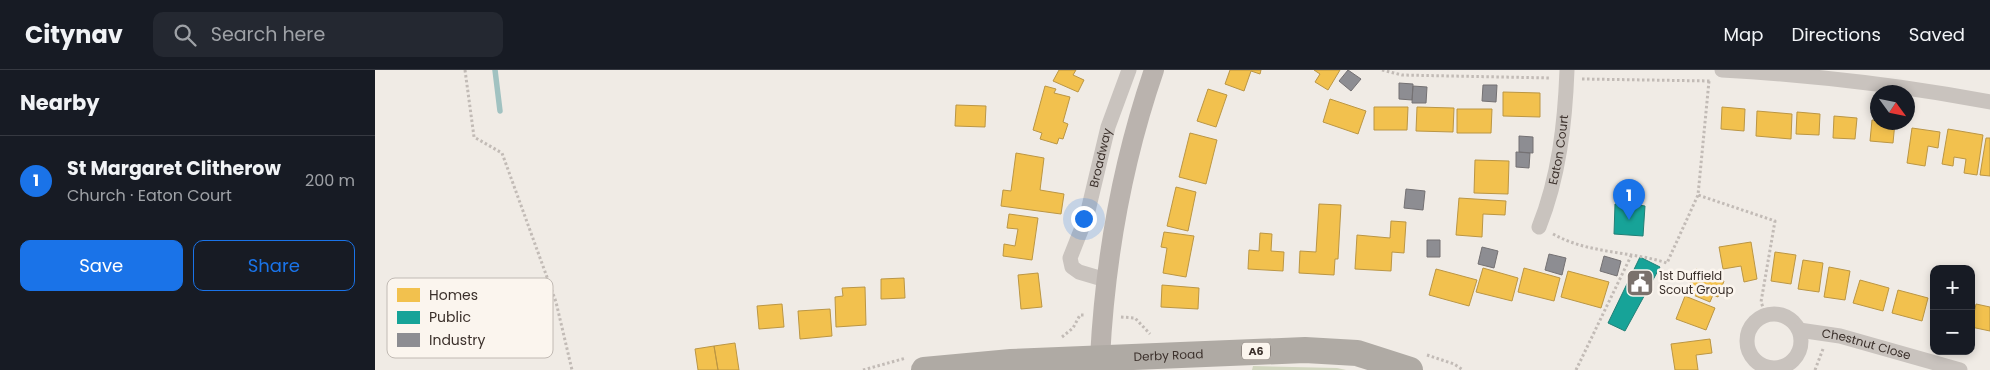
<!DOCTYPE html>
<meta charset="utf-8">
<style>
:root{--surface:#171b24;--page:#242831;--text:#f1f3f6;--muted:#9ea1a6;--line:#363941;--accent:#1a73e8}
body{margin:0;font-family:Poppins,sans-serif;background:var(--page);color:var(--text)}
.controls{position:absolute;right:15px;bottom:15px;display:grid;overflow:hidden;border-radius:10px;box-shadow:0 2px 8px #0003}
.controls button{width:45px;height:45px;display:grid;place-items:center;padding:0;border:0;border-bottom:1px solid var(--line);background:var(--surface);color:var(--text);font:25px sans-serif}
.compass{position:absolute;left:1495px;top:15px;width:45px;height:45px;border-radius:50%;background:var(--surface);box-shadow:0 2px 8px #0003;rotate:123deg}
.you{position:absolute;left:708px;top:148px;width:18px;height:18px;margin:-12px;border:4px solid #fff;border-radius:50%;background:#1a73e8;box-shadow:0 0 0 8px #1a73e833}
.badge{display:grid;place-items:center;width:32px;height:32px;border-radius:50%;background:var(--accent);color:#fff;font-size:16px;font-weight:700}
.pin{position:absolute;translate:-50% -41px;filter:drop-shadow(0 1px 2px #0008)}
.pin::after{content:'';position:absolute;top:26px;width:18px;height:15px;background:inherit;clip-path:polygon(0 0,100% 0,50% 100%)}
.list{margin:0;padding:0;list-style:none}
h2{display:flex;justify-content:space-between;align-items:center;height:65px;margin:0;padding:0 20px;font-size:21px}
h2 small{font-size:16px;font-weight:400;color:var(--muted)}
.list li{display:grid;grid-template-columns:32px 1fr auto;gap:15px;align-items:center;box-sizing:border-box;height:90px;padding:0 20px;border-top:1px solid var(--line)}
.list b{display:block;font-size:19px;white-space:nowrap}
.list p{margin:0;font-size:16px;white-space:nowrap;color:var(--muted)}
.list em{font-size:16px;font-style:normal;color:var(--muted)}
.actions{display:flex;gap:10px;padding:15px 20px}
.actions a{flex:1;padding:11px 0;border:1px solid var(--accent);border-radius:10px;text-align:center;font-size:18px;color:var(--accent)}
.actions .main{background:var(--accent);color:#fff}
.icon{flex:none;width:28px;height:28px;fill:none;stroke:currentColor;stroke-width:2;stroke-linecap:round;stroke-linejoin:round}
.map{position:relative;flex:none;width:1615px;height:300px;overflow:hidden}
header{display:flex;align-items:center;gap:30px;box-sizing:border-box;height:70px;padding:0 25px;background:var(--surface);border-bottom:1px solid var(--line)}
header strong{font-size:24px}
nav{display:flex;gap:28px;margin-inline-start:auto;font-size:18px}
.search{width:350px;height:45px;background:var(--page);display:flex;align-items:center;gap:12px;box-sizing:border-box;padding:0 18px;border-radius:10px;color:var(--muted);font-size:19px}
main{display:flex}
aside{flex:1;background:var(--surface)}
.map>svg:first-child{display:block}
.green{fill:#d1d6bf}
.homes{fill:#f2c14e;stroke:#bb9644}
.public{fill:#17a398;stroke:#228077}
.industry{fill:#8d8d92;stroke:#747173}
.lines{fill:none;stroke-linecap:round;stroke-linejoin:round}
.stream{stroke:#a1c2c1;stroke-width:5.5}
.path{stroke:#c2bbb6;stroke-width:3;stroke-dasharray:2.5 2.5;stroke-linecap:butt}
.street{stroke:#c9c3be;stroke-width:15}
.secondary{stroke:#bab3ae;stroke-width:20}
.highway{stroke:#afaaa4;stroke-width:26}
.labels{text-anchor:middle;stroke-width:5;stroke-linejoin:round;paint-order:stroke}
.shield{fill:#fbf5ee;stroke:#756b66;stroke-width:1}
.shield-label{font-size:11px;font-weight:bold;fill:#3b302b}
.street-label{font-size:12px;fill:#3b302b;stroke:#fbf5ee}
.poi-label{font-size:12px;fill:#3b302b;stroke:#fbf5ee;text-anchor:start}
.key{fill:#fbf5ee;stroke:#c1bab4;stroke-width:1}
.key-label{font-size:14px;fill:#3b302b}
</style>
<header>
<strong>Citynav</strong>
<div class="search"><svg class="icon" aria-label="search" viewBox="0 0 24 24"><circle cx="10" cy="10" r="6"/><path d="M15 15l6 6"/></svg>Search here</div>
<nav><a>Map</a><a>Directions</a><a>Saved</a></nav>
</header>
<main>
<aside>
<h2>Nearby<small></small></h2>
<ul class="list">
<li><span class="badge">1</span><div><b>St Margaret Clitherow</b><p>Church · Eaton Court</p></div><em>200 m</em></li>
</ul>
<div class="actions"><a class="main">Save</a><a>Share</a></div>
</aside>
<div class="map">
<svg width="1615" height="300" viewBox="0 0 1615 300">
<rect width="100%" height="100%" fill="#f0ebe5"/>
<path class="green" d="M 878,296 L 962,298 L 971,300 L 877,300 Z"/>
<path class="homes" d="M 684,0 L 701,0 L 698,5 L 709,10 L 703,22 L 678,11 Z
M 855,0 L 886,0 L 885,4 L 876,1 L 869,21 L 850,14 Z
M 939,0 L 965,0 L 953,20 L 940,12 L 945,4 Z
M 670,16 L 681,19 L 679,23 L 695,27 L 688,52 L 693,54 L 688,69 L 684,68 L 682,74 L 665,69 L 667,63 L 658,60 Z
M 833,19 L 852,25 L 841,57 L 822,51 Z
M 1128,22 L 1165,23 L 1165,47 L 1128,46 Z
M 955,29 L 991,41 L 983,64 L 948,52 Z
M 581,35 L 611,36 L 610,57 L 580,56 Z
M 999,37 L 1033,37 L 1032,60 L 999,60 Z
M 1042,37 L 1079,38 L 1078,62 L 1041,61 Z
M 1347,37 L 1370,39 L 1369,61 L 1346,59 Z
M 1082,39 L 1117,39 L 1116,63 L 1082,63 Z
M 1382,41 L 1417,44 L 1416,69 L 1381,66 Z
M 1422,42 L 1445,44 L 1444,65 L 1421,64 Z
M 1459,46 L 1482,48 L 1480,69 L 1458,68 Z
M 1497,50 L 1520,52 L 1518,73 L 1495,71 Z
M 1537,58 L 1565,62 L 1563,78 L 1553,76 L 1550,96 L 1532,93 Z
M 1573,59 L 1608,65 L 1602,105 L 1589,103 L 1591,89 L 1579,87 L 1578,96 L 1567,94 Z
M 815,63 L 842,70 L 831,114 L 804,107 Z
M 1611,68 L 1615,68 L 1615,106 L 1605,105 Z
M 641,83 L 669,88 L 665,120 L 689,124 L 686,144 L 626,136 L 628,120 L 636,121 Z
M 1100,90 L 1134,91 L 1133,124 L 1099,123 Z
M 801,117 L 821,122 L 813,161 L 792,156 Z
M 1084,128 L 1131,131 L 1130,145 L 1108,144 L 1107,167 L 1081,165 Z
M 944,134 L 966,135 L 963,189 L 960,189 L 959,205 L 924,203 L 925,181 L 941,182 Z
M 634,144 L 663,148 L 657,190 L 628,186 L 629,174 L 640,176 L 643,159 L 632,158 Z
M 1016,151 L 1031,152 L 1029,183 L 1017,182 L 1016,201 L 980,199 L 982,165 L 1015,168 Z
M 789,162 L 819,166 L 811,207 L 788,203 L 792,178 L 786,177 Z
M 885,163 L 897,164 L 896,181 L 909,182 L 908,201 L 873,199 L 874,180 L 884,181 Z
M 1376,172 L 1382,209 L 1369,212 L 1366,196 L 1348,199 L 1344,177 Z
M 1400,182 L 1421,185 L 1416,214 L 1396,211 Z
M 1428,190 L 1448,193 L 1444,222 L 1423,219 Z
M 1454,197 L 1475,201 L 1470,230 L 1449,227 Z
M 1108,198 L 1143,208 L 1137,231 L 1101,222 Z
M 1149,198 L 1185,208 L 1179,231 L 1143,222 Z
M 1061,199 L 1102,210 L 1094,236 L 1054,225 Z
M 1321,199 L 1349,211 L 1343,227 L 1338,225 L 1335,232 L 1311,222 Z
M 1193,201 L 1234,212 L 1226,238 L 1186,227 Z
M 663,203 L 667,237 L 646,239 L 643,205 Z
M 529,208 L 530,228 L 506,229 L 506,209 Z
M 1485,210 L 1514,218 L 1508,241 L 1478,233 Z
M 787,215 L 824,218 L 823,239 L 786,237 Z
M 490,217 L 491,255 L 461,257 L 460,227 L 468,226 L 467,218 Z
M 1523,220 L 1553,228 L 1547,251 L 1517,243 Z
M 1310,226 L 1340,238 L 1331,260 L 1301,249 Z
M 407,234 L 409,257 L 384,259 L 382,236 Z
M 1601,234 L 1615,237 L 1615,261 L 1596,257 Z
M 455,239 L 457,266 L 425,269 L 423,241 Z
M 1335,269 L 1337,283 L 1321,285 L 1323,300 L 1300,300 L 1296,274 Z
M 360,273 L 364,300 L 343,300 L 339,276 Z
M 339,276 L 343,300 L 323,300 L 320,279 Z"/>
<path class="public" d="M 1246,121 L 1265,122 L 1264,135 L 1270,136 L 1268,166 L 1239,164 L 1240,134 L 1245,134 Z
M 1265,187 L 1285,197 L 1250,261 L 1233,253 Z"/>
<path class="industry" d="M 973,0 L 986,9 L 976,21 L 964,11 Z
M 1024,13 L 1038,14 L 1037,30 L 1024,29 Z
M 1108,15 L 1122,15 L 1121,32 L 1107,31 Z
M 1038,16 L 1052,17 L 1051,33 L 1037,33 Z
M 1144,66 L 1158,67 L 1158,83 L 1144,82 Z
M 1141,82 L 1155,83 L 1154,98 L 1141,97 Z
M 1031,119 L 1050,121 L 1048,140 L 1029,138 Z
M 1052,170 L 1065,170 L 1065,187 L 1052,187 Z
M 1107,177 L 1123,181 L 1119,198 L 1103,194 Z
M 1174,184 L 1191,188 L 1187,205 L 1170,200 Z
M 1229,186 L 1246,191 L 1242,206 L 1225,201 Z"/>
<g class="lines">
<path class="stream" d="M 120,0 L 125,41"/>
<path class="path" d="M 90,0 L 99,67 L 127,83 L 181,232 L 197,300
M 1007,0 L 1027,5 L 1176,8
M 1207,9 L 1336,11
M 1334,11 L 1323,125 L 1400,151 L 1386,232 L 1391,245
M 1178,164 C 1214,184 1255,181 1292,193 L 1323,125
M 746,247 L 760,248 L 775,264
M 687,267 L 698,258 L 705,245 L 709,245
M 1052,285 L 1079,294 L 1088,300
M 488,300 L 531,288
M 1201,300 L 1256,186
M 1440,300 L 1448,279"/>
<g class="street">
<path d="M 1347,0 C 1437,5 1526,15 1615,32"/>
<path id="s1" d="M 1164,157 C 1184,107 1190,53 1192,0"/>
<path id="s2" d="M 731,210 L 704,202 L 697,197 L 695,188 L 712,145 L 733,57 L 754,0"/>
<circle cx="1399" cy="271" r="27"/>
<path id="s3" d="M 1424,260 L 1465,266 L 1585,300"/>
</g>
<path class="secondary" d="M 725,288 C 730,190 747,93 779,0"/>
<path class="highway" id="s4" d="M 549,300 L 636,292 L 930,280 L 982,283 L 1035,300"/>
</g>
<defs>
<g id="civic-square" transform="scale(1.4375)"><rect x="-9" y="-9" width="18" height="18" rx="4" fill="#7a716c" stroke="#fbf5ee"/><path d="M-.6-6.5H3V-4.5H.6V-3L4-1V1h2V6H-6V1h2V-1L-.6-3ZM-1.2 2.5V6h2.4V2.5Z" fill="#fff"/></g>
</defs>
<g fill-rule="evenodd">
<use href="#civic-square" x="1265" y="213"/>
</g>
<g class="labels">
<rect class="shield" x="867" y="272.5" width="28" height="17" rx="4"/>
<g class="shield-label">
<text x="881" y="285">A6</text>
</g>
<g class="street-label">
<text dy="4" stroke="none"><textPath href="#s1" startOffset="80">Eaton Court</textPath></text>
<text dy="4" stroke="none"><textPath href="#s2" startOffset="151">Broadway</textPath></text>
<text dy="4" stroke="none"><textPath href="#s3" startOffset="69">Chestnut Close</textPath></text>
<text dy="4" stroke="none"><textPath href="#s4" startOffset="245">Derby Road</textPath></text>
</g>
<g class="poi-label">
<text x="1284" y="210">1st Duffield<tspan x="1284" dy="14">Scout Group</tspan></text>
</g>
</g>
<rect x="12" y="208" width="166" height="80" rx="8" class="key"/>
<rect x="22" y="218" width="23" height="14" fill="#f2c14e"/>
<rect x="22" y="241" width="23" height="13" fill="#17a398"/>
<rect x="22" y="263" width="23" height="14" fill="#8d8d92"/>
<g class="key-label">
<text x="54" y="230">Homes</text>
<text x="54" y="252">Public</text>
<text x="54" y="275">Industry</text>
</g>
</svg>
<div class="controls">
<button>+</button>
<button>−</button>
</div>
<svg class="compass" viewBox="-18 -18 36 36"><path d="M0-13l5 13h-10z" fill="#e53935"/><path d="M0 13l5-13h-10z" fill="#9ea1a6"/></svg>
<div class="you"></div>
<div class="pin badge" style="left:1254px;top:150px">1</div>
</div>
</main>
